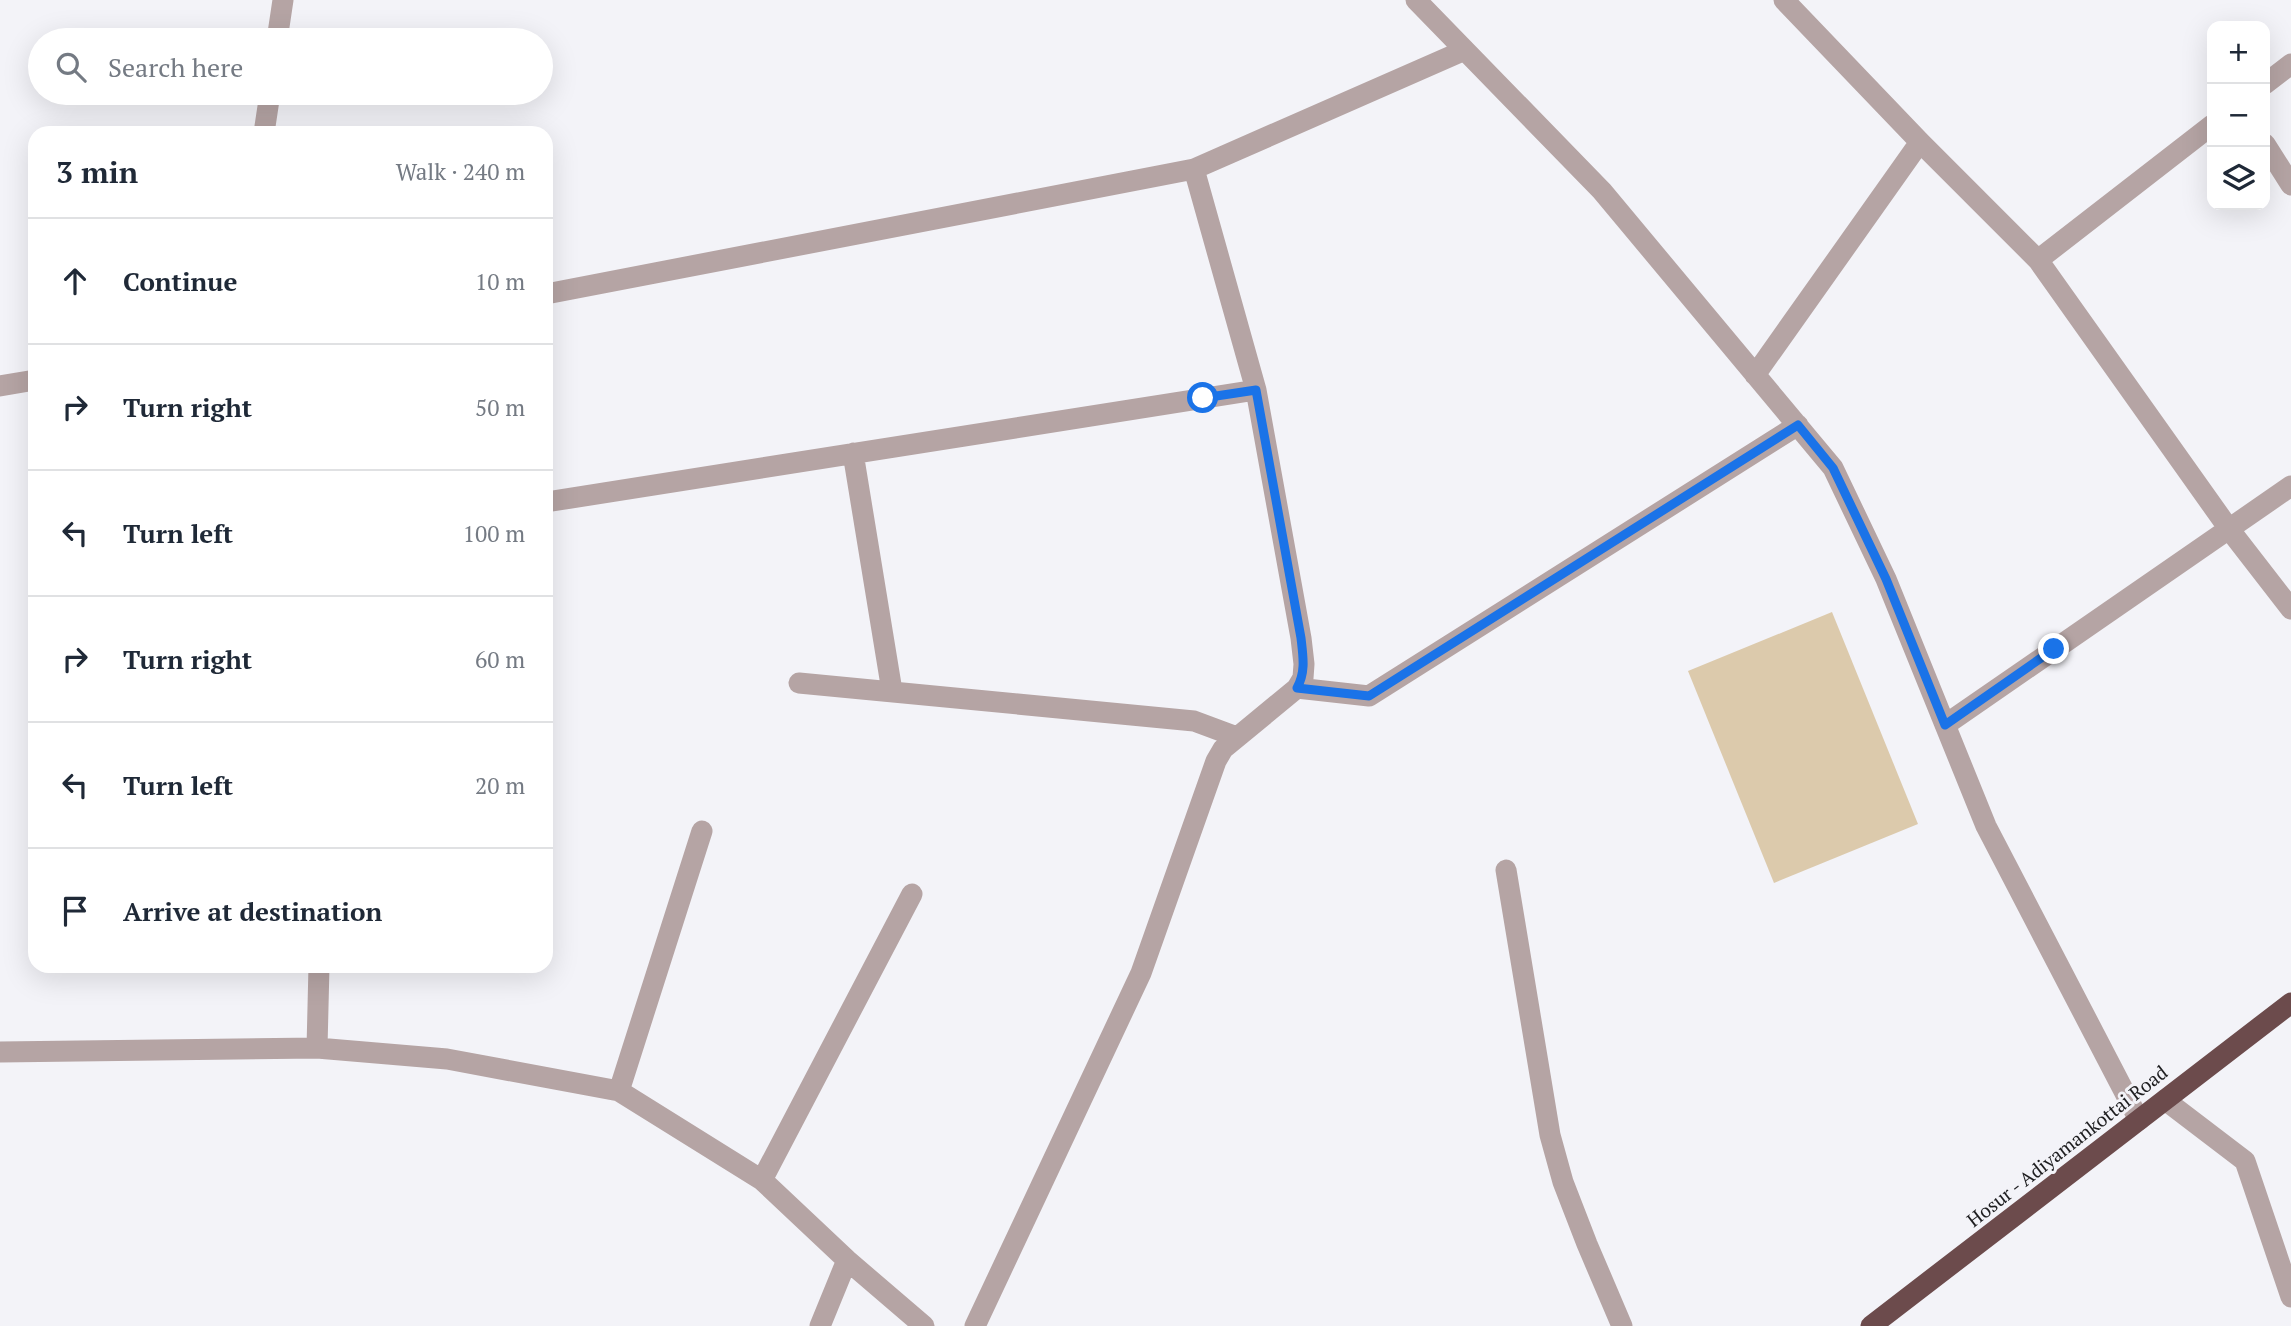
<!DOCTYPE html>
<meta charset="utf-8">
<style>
:root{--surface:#fff;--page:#f6f6f7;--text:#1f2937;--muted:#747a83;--line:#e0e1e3}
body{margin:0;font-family:"PT Serif",serif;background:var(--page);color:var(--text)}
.controls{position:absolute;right:21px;top:21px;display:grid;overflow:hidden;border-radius:14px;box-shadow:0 7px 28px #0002}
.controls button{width:63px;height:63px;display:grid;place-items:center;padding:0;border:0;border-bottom:2px solid var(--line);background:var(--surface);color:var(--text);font:35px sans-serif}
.stop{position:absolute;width:21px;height:21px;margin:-16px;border:5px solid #1a73e8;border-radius:50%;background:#fff}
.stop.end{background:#1a73e8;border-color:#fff;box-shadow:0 2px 7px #0008}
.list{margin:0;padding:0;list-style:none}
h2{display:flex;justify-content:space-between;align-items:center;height:91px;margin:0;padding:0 28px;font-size:30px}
h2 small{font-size:23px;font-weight:400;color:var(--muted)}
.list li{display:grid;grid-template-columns:46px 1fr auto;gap:21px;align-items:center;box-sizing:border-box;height:126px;padding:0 28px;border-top:2px solid var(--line)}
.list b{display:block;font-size:26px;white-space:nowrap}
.list em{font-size:23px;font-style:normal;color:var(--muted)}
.icon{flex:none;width:38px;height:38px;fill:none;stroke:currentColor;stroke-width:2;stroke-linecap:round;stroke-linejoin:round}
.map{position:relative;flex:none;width:2291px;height:1326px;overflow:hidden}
.search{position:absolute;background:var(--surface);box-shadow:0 7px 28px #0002;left:28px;top:28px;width:525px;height:77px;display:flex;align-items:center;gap:18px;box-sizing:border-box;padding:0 24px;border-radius:38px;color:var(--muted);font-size:26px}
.panel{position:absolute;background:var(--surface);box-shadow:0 7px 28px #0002;left:28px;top:126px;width:525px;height:847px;border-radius:21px}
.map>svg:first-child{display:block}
.building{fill:#dccaac}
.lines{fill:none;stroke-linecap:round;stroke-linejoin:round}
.minor{stroke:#b5a4a4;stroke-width:21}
.highway{stroke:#6c4b4c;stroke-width:21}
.route{stroke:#1a73e8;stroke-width:9}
.labels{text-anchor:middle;stroke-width:6;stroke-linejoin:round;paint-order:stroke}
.street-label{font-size:19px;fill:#1e1e20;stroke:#f3f3f8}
</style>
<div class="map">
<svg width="2291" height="1326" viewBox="0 0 2291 1326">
<rect width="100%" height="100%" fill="#f3f3f8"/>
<path class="building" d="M 1832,612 L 1918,824 L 1774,883 L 1688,671 Z"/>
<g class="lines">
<path class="minor" d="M 1416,0 L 1602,191 L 1833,468 L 1886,579 L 1986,826 L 2139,1120
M 1784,0 L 1920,142 L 2038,260 L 2229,529 L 2291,609
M 277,40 L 283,0
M 2265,84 L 2291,64
M 264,133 L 270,93
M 2265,144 L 2291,185
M 2038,260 L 2212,125
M 546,294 L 1194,169 L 1465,50
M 1755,375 L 1920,142
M 0,386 L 35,380
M 853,453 L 892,691
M 546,502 L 1256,390
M 799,683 L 1194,721 L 1237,737
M 1297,688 L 1369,696 L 1798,425
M 1945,725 L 2291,486
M 1506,870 L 1550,1135 L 1563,1182 L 1587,1244 L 1622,1326
M 317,1048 L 319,966
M 0,1052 L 317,1048 L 447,1059 L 619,1091 L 762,1180 L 847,1260 L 924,1326
M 619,1091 L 702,831
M 2165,1100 L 2245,1161 L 2291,1297
M 762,1180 L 912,894
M 820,1326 L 847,1260
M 975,1326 L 1141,973 L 1216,761 L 1223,749 L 1297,688 L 1303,678 L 1304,664 L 1301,638 L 1256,390 L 1194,169"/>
<path class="highway" d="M 1871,1326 L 2291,1003"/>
</g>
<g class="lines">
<path class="route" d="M 1203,398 L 1256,390 L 1301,638 C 1303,656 1306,672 1297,688 L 1369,696 L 1798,425 L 1833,468 L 1886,579 L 1945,725 L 2054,649"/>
</g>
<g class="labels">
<g class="street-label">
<text transform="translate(2067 1146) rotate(-38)" y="7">Hosur - Adiyamankottai Road</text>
</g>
</g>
</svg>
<div class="controls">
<button>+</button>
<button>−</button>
<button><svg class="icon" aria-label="layers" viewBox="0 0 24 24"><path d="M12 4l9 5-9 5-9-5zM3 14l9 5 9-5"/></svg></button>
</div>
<div class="stop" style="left:1203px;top:398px"></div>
<div class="stop end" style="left:2054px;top:649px"></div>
<div class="search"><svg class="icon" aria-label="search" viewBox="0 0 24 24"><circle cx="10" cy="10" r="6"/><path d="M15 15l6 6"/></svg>Search here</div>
<section class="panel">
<h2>3 min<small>Walk · 240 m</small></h2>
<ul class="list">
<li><svg class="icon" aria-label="ahead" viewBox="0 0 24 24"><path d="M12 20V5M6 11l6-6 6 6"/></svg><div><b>Continue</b></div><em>10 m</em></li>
<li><svg class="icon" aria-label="right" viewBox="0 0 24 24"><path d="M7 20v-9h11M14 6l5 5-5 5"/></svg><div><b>Turn right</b></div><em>50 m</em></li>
<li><svg class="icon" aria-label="left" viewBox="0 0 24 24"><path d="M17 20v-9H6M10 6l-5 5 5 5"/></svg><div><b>Turn left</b></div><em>100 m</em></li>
<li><svg class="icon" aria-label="right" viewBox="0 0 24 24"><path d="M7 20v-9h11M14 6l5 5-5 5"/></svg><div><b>Turn right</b></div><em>60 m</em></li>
<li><svg class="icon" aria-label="left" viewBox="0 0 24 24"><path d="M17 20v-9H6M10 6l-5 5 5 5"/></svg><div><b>Turn left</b></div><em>20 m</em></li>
<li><svg class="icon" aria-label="arrive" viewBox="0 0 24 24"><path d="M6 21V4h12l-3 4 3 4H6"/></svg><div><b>Arrive at destination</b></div></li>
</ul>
</section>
</div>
